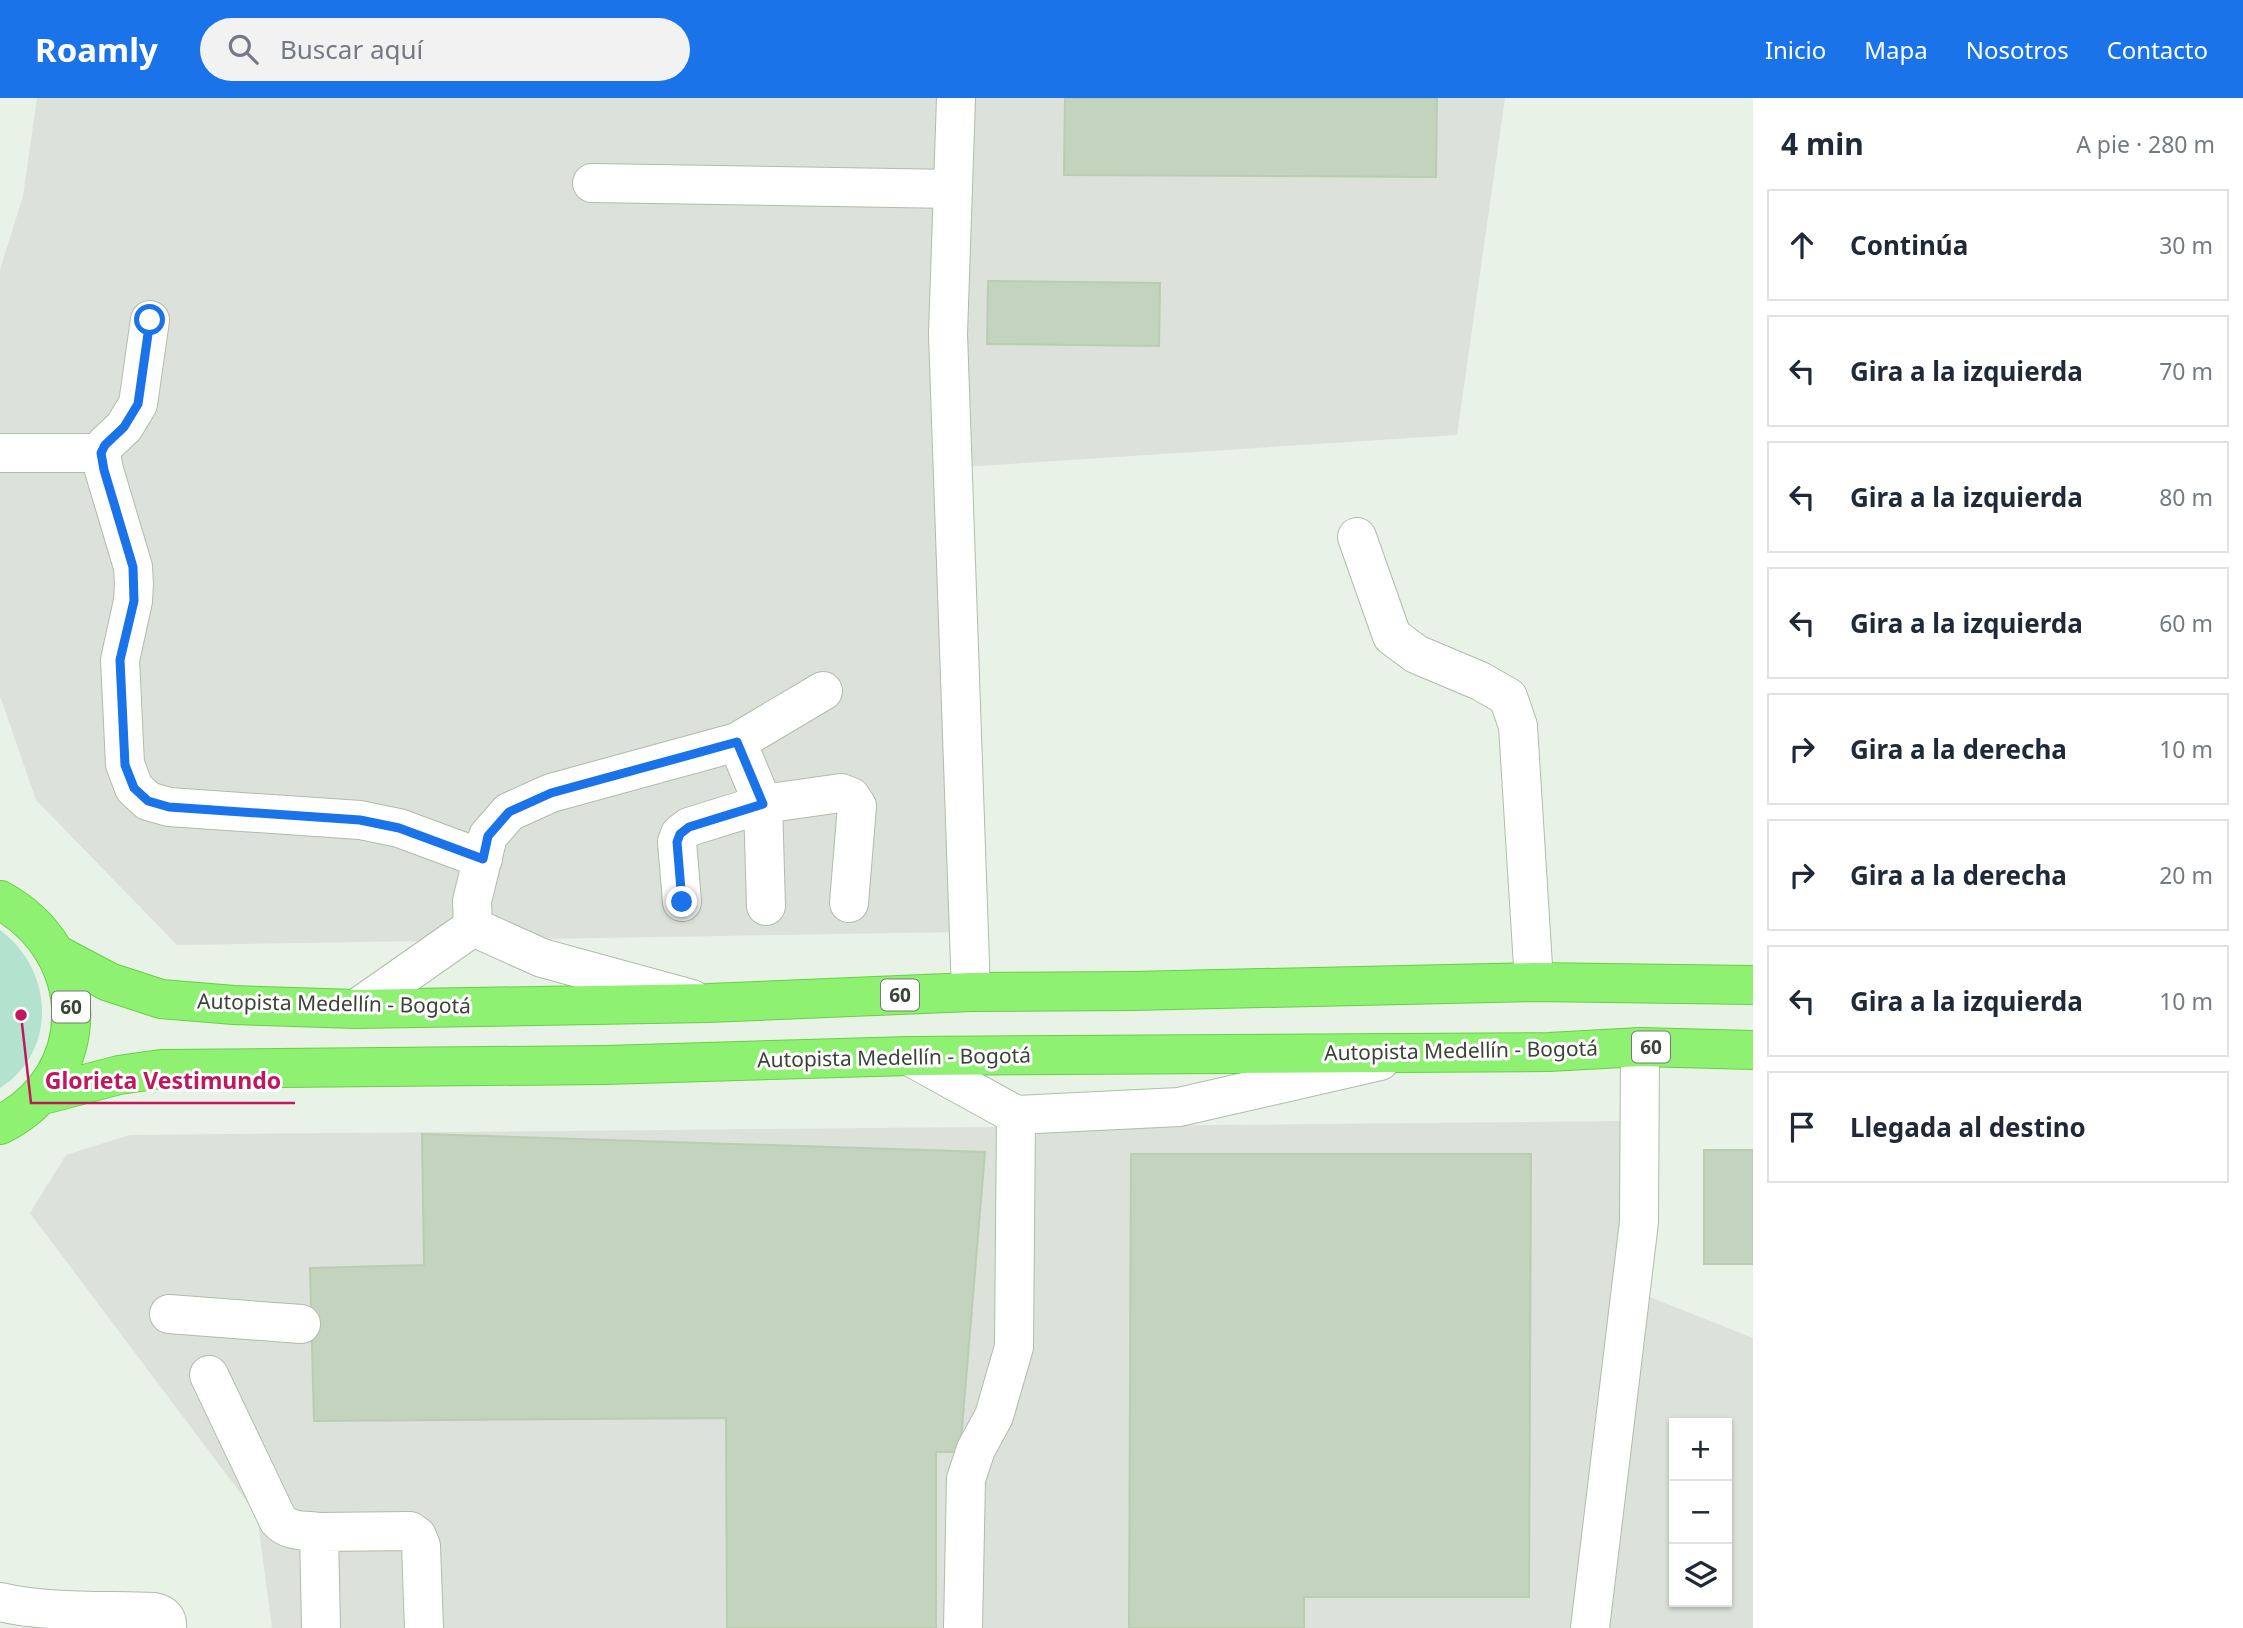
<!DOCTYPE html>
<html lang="es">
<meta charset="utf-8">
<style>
:root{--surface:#fff;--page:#f2f2f3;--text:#1f2937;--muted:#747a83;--line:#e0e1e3;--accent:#1a73e8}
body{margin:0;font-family:"Noto Sans",sans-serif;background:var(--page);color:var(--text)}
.controls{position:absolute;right:21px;bottom:21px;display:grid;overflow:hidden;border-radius:0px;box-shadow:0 2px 5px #0004}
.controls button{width:63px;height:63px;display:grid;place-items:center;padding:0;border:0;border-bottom:2px solid var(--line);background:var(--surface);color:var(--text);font:35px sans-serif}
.stop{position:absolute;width:21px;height:21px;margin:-16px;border:5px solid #1a73e8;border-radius:50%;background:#fff}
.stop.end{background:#1a73e8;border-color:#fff;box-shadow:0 2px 7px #0008}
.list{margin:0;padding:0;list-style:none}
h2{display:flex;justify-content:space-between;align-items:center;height:91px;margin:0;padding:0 28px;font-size:30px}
h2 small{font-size:23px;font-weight:400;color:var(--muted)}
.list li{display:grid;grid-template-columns:46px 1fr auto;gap:21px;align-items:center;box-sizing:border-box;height:112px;margin:0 14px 14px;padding:0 14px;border:2px solid var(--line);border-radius:0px}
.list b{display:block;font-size:26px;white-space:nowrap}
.list em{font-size:23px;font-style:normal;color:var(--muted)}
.icon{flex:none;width:38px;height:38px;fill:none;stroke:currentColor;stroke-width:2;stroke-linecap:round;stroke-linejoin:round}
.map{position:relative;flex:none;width:1753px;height:1530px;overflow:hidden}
header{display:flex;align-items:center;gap:42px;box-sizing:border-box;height:98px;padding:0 35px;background:var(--accent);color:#fff}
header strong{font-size:33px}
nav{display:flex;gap:38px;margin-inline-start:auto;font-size:24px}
.search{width:490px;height:63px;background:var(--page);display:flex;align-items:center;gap:18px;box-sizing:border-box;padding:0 24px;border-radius:38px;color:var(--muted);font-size:26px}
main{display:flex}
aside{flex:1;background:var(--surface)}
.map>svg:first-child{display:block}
.industrial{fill:#dce1d9;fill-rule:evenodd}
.green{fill:#b3e3ce}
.building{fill:#c3d3bd;stroke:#b9cdb1;stroke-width:2}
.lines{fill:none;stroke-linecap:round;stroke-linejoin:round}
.minor-casing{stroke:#afbdaa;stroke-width:40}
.highway-casing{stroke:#68d043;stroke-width:40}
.minor{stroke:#fff;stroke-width:38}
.highway{stroke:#8ff172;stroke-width:38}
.route{stroke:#1a73e8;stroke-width:9}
.labels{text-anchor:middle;stroke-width:6;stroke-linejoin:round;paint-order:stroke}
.shield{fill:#fff;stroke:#757c73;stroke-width:2}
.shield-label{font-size:19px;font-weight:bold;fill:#3a4437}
.street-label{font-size:21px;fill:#3a4437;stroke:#fff}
.leader{fill:none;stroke:#c2185b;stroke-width:2.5}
.callout-dot{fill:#c2185b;stroke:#fff;stroke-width:2.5}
.callout-label{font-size:23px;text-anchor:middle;font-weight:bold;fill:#c2185b;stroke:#fff;stroke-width:6;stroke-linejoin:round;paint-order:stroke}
</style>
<header>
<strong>Roamly</strong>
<div class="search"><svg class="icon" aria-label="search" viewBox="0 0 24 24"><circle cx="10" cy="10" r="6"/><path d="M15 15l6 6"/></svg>Buscar aquí</div>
<nav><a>Inicio</a><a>Mapa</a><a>Nosotros</a><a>Contacto</a></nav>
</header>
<main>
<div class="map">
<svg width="1753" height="1530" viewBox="0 0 1753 1530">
<rect width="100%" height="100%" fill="#e9f2e7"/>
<path class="industrial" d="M 37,0 L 1505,0 L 1457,337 L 947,370 L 958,834 L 177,847 L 36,702 L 0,598 L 0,172 L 23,98 Z
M 1635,1023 L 1637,1194 L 1753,1240 L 1753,1530 L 272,1530 L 257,1417 L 30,1115 L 66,1057 L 130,1037 ZM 1674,1325 L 1727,1325 L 1727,1504 L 1674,1504 Z"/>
<path class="green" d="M 0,832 C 53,871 59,952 0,990 Z"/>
<path class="building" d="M 1065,0 L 1437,0 L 1436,79 L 1064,77 Z
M 988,183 L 1160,185 L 1159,248 L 987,246 Z
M 422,1036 L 985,1054 L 960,1354 L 936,1354 L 936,1530 L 727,1530 L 726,1320 L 314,1323 L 310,1170 L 424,1167 Z
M 1704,1052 L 1753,1052 L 1753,1166 L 1704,1166 Z
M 1131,1056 L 1531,1056 L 1529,1499 L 1304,1499 L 1304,1530 L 1129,1530 Z"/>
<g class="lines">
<g class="minor-casing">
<path id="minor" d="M 956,0 L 948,236 L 971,894
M 592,85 L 953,91
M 150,222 L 138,306 L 124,329 L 105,347 L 101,355 L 104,372 L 133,469 L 134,486 L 133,503 L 120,562 L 125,666 L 134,690 L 148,703 L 169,709 L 360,722 L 399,730 L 483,761
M 0,355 L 101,355
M 1357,439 L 1392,538 L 1416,556 L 1480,583 L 1508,599 L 1518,628 L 1534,884
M 737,644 L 763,706 L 766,808
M 682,804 L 677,744 L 680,736 L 689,729 L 763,706 L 841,695 L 851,699 L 857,708 L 849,805
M 473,829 L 472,803 L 488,738 L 509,714 L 551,695 L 737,644 L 823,593
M 473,829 L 542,860 L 692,901
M 356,911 L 473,829
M 909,958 L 1016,1017 L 1179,1009 L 1380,963
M 169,1216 L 301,1226
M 209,1277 L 278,1422 C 288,1434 304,1432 319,1434
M 0,1504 C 46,1515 106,1512 154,1514 C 163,1516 168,1520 167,1530
M 321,1530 L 319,1434 L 410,1433 L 417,1438 L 421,1448 L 424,1530
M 963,1530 L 966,1381 L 976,1351 L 994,1318 L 1014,1249 L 1016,1017
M 1590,1530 L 1639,1124 L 1640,949"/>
</g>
<g class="highway-casing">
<path id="highway" d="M 0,802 C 93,853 97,978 0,1027
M 58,857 L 109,884 L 161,901 L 234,907 L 356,911 L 708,905 L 971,894 L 1132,893 L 1534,884 L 1753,887
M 39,998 L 119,977 L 161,971 L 606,967 L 909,958 L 1549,954 L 1640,949 L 1753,952"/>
</g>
<use href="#minor" class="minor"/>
<use href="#highway" class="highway"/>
</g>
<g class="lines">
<path class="route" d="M 150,222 L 138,306 L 124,329 L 105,347 L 101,355 L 104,372 L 133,469 L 134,503 L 120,562 L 125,667 L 134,690 L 148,703 L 169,709 L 360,722 L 399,730 L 483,761 L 488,738 L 509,714 L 551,695 L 737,644 L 763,706 L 689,729 L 680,736 L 677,744 L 682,804"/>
</g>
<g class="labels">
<g class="shield">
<rect x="881" y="881.5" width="38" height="31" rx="5"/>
<rect x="52" y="893.5" width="38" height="31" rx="5"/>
<rect x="1632" y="933.5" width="38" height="31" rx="5"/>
</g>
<g class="shield-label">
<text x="900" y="904">60</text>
<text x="71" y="916">60</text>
<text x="1651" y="956">60</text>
</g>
<g class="street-label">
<text transform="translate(334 906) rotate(1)" y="7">Autopista Medellín - Bogotá</text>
<text transform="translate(1461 953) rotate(-1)" y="7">Autopista Medellín - Bogotá</text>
<text transform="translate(894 960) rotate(-1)" y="7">Autopista Medellín - Bogotá</text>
</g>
</g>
<path class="leader" d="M21 917L31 1005H295"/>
<circle class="callout-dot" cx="21" cy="917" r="7"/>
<g class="callout-label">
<text x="163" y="991">Glorieta Vestimundo</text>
</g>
</svg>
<div class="controls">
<button>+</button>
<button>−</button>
<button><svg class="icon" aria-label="layers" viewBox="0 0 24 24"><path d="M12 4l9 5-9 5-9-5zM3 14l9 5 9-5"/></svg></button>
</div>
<div class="stop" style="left:150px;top:222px"></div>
<div class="stop end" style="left:682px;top:804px"></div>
</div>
<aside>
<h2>4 min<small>A pie · 280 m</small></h2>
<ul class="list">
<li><svg class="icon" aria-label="ahead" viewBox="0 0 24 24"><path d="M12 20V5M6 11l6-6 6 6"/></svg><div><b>Continúa</b></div><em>30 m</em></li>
<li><svg class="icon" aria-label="left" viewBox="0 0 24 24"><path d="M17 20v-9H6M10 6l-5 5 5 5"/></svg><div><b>Gira a la izquierda</b></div><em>70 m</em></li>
<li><svg class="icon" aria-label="left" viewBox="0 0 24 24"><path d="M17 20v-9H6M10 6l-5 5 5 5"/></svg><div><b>Gira a la izquierda</b></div><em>80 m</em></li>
<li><svg class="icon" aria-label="left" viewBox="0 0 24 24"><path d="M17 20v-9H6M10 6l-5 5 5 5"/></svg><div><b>Gira a la izquierda</b></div><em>60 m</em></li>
<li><svg class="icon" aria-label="right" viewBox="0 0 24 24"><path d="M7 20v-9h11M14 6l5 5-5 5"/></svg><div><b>Gira a la derecha</b></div><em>10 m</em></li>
<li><svg class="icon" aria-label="right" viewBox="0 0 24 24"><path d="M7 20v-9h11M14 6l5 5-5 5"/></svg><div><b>Gira a la derecha</b></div><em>20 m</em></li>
<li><svg class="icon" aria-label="left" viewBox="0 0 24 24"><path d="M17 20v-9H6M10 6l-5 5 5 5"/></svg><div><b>Gira a la izquierda</b></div><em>10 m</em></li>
<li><svg class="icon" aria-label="arrive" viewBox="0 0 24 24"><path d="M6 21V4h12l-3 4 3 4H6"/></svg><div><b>Llegada al destino</b></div></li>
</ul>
</aside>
</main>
